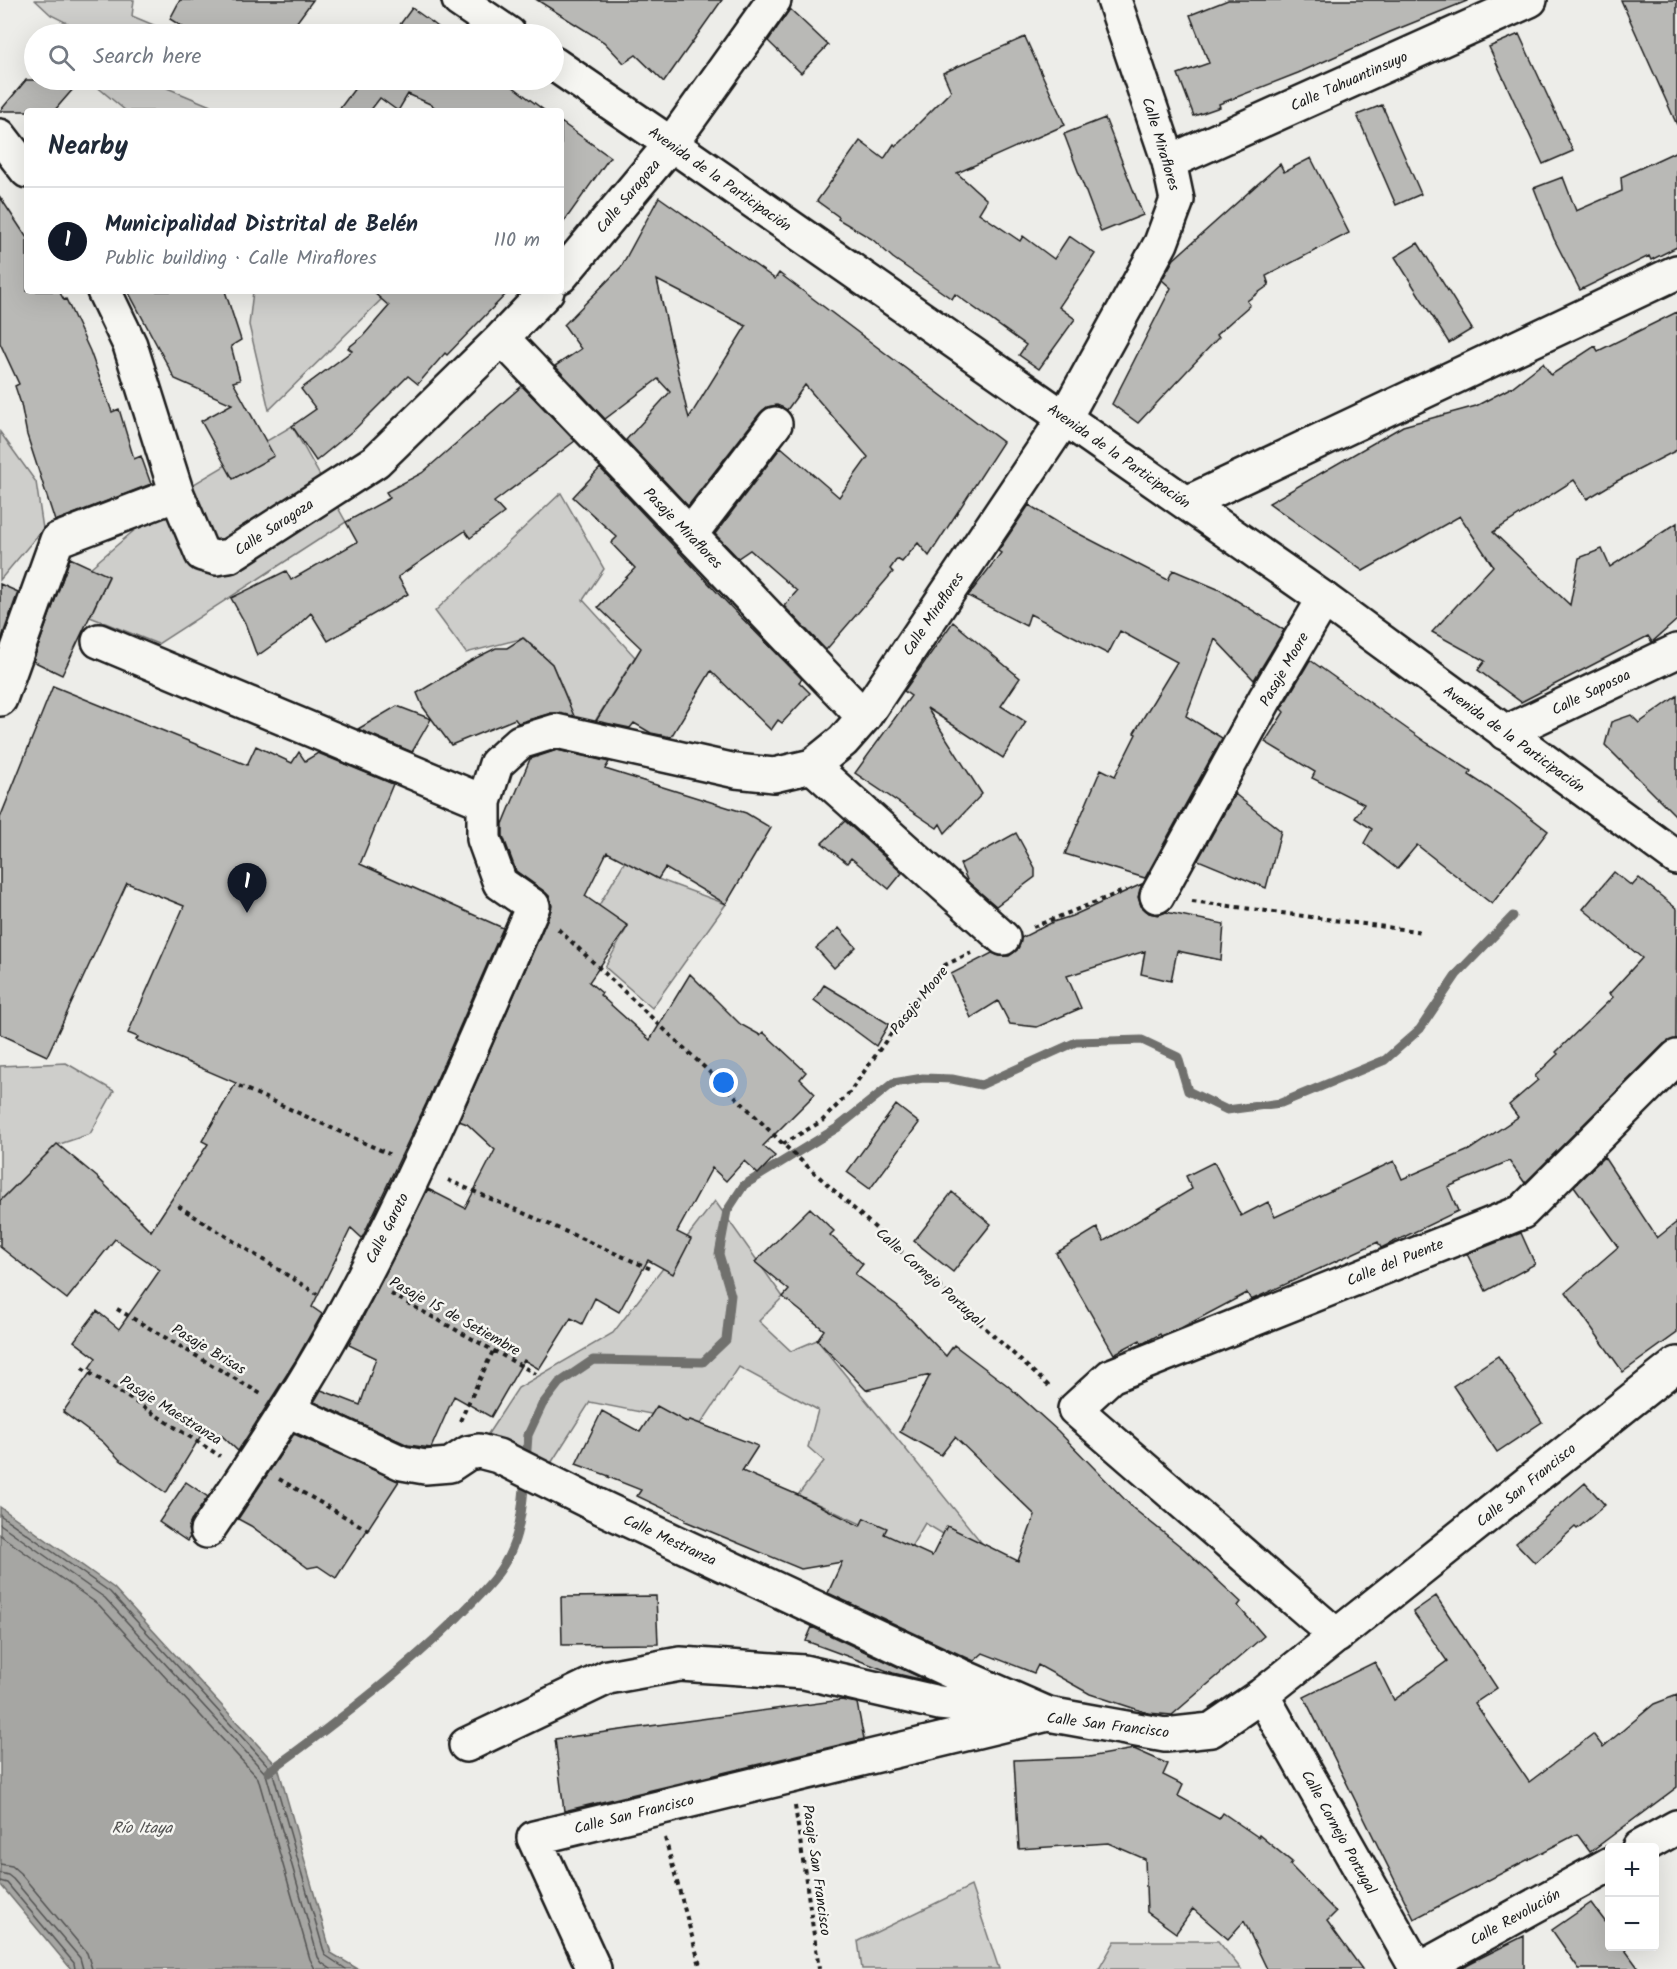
<!DOCTYPE html>
<meta charset="utf-8">
<style>
:root{--surface:#fff;--page:#f6f6f7;--text:#1f2937;--muted:#747a83;--line:#e0e1e3;--accent:#111827}
body{margin:0;font-family:Kalam,sans-serif;background:var(--page);color:var(--text)}
.controls{position:absolute;right:18px;bottom:18px;display:grid;overflow:hidden;border-radius:6px;box-shadow:0 6px 24px #0002}
.controls button{width:54px;height:54px;display:grid;place-items:center;padding:0;border:0;border-bottom:2px solid var(--line);background:var(--surface);color:var(--text);font:30px sans-serif}
.you{position:absolute;left:724px;top:1083px;width:21px;height:21px;margin:-15px;border:4px solid #fff;border-radius:50%;background:#1a73e8;box-shadow:0 0 0 9px #1a73e833}
.badge{display:grid;place-items:center;width:39px;height:39px;border-radius:50%;background:var(--accent);color:#fff;font-size:20px;font-weight:700}
.pin{position:absolute;translate:-50% -50px;filter:drop-shadow(0 2px 3px #0008)}
.pin::after{content:'';position:absolute;top:32px;width:21px;height:18px;background:inherit;clip-path:polygon(0 0,100% 0,50% 100%)}
.list{margin:0;padding:0;list-style:none}
h2{display:flex;justify-content:space-between;align-items:center;height:78px;margin:0;padding:0 24px;font-size:26px}
h2 small{font-size:20px;font-weight:400;color:var(--muted)}
.list li{display:grid;grid-template-columns:39px 1fr auto;gap:18px;align-items:center;box-sizing:border-box;height:108px;padding:0 24px;border-top:2px solid var(--line)}
.list b{display:block;font-size:22px;white-space:nowrap}
.list p{margin:0;font-size:20px;white-space:nowrap;color:var(--muted)}
.list em{font-size:20px;font-style:normal;color:var(--muted)}
.icon{flex:none;width:33px;height:33px;fill:none;stroke:currentColor;stroke-width:2;stroke-linecap:round;stroke-linejoin:round}
.map{position:relative;flex:none;width:1677px;height:1969px;overflow:hidden}
.search{position:absolute;background:var(--surface);box-shadow:0 6px 24px #0002;left:24px;top:24px;width:540px;height:66px;display:flex;align-items:center;gap:15px;box-sizing:border-box;padding:0 21px;border-radius:33px;color:var(--muted);font-size:22px}
.panel{position:absolute;background:var(--surface);box-shadow:0 6px 24px #0002;left:24px;top:108px;width:540px;height:186px;border-radius:6px}
.map>svg:first-child{display:block}
.green{fill:#cececb;stroke:#757574;stroke-width:1.5}
.water{fill:#a6a6a3;stroke:#6f6f6d;stroke-width:1.5}
.lines{fill:none;stroke-linecap:round;stroke-linejoin:round}
.shore{stroke:#535352;stroke-width:1.5}
.stream{stroke:#6f6f6d;stroke-width:9}
.building{fill:#b9b9b6;stroke:#1c1c1c;stroke-width:1.5;fill-rule:evenodd}
.minor-casing{stroke:#1c1c1c;stroke-width:38}
.major-casing{stroke:#1c1c1c;stroke-width:38}
.path{stroke:#1c1c1c;stroke-width:4;stroke-dasharray:4.5 4.5;stroke-linecap:butt}
.minor{stroke:#f6f6f2;stroke-width:33}
.major{stroke:#f6f6f2;stroke-width:33}
.labels{text-anchor:middle;stroke-width:5;stroke-linejoin:round;paint-order:stroke}
.street-label{font-size:15px;fill:#1c1c1c;stroke:#f6f6f2}
.water-label{font-size:16px;font-style:italic;fill:#535352;stroke:#f6f6f2}
</style>
<div class="map">
<svg width="1677" height="1969" viewBox="0 0 1677 1969">
<rect width="100%" height="100%" fill="#edede9"/>
<filter id="ink" filterUnits="userSpaceOnUse"><feTurbulence type="fractalNoise" baseFrequency=".0167" numOctaves="2"/><feDisplacementMap in="SourceGraphic" scale="12" xChannelSelector="R" yChannelSelector="G"/><feConvolveMatrix kernelMatrix="1 2 1 2 8 2 1 2 1" color-interpolation-filters="sRGB"/></filter>
<g filter="url(#ink)">
<path class="green" d="M 35,0 L 134,0 L 132,16 L 168,31 L 168,34 L 89,34 L 51,15 Z
M 99,80 L 167,80 L 167,88 L 213,107 L 228,111 L 126,111 L 95,85 Z
M 253,291 L 390,291 L 269,410 L 249,325 Z
M 292,426 L 346,522 L 158,644 L 90,617 L 109,577 L 90,568 L 177,494 Z
M 0,432 L 36,482 L 43,529 L 0,580 Z
M 561,493 L 604,569 L 583,600 L 635,657 L 592,726 L 570,720 L 569,703 L 552,664 L 524,638 L 466,653 L 435,611 Z
M 625,861 L 658,879 L 726,904 L 652,1008 L 605,967 L 628,926 L 598,907 Z
M 66,1063 L 114,1091 L 90,1134 L 57,1145 L 0,1201 L 0,1066 Z
M 715,1201 L 783,1297 L 759,1321 L 791,1351 L 817,1340 L 981,1542 L 943,1534 L 925,1523 L 911,1547 L 798,1495 L 824,1461 L 808,1447 L 818,1410 L 739,1367 L 701,1424 L 590,1402 L 548,1468 L 482,1443 L 518,1388 L 613,1333 Z
M 971,1886 L 999,1969 L 862,1969 L 858,1941 Z
M 1115,1941 L 1218,1941 L 1241,1969 L 1099,1969 Z"/>
<path class="water" d="M 0,1507 L 114,1588 L 278,1767 L 331,1953 L 358,1969 L 71,1969 L 0,1884 Z"/>
<g class="lines">
<path class="shore" d="M 0,1515 L 110,1592 L 272,1770 L 325,1955 L 346,1969
M 0,1524 L 105,1598 L 266,1774 L 318,1957 L 322,1963 L 331,1969
M 0,1535 L 99,1605 L 258,1778 L 310,1959 L 315,1969
M 0,1864 L 12,1866 L 20,1873 L 87,1953 L 92,1969
M 0,1873 L 8,1875 L 13,1879 L 80,1958 L 83,1969
M 0,1881 L 7,1883 L 74,1963 L 75,1969"/>
<path class="stream" d="M 526,1463 L 528,1435 L 542,1405 L 559,1383 L 593,1360 L 703,1362 L 726,1340 L 731,1295 L 719,1254 L 727,1211 L 744,1185 L 837,1128 L 893,1083 L 923,1078 L 952,1079 L 981,1085 L 1076,1042 L 1142,1040 L 1178,1057 L 1188,1091 L 1227,1110 L 1281,1103 L 1385,1060 L 1420,1029 L 1457,974 L 1513,916
M 268,1772 C 335,1724 400,1674 459,1616 C 479,1595 501,1576 512,1548 C 521,1526 523,1500 525,1477"/>
</g>
<path class="building" d="M 180,0 L 313,0 L 288,34 L 191,34 L 192,33 L 170,19 Z
M 537,0 L 722,0 L 664,82 L 636,55 L 624,63 L 604,42 Z
M 1228,0 L 1467,0 L 1467,1 L 1390,32 L 1298,73 L 1219,104 L 1220,107 L 1194,116 L 1178,74 L 1209,63 L 1190,15 Z
M 1621,0 L 1677,0 L 1677,125 Z
M 412,8 L 433,23 L 447,34 L 393,34 Z
M 790,9 L 828,45 L 801,73 L 768,41 Z
M 1519,34 L 1573,151 L 1543,164 L 1489,47 Z
M 1025,37 L 1065,125 L 957,173 L 987,200 L 979,213 L 1020,241 L 1023,236 L 1054,259 L 1069,236 L 1095,254 L 1059,307 L 1075,319 L 1039,369 L 1019,355 L 1026,345 L 955,294 L 952,299 L 893,258 L 872,239 L 838,219 L 839,217 L 817,201 L 860,141 L 884,159 L 894,144 L 896,146 L 951,91 L 943,73 Z
M 26,80 L 81,80 L 54,111 L 0,111 Z
M 361,80 L 504,80 L 545,111 L 440,111 L 430,104 L 408,94 L 398,111 L 380,98 L 370,111 L 338,111 Z
M 1382,105 L 1421,194 L 1396,205 L 1357,115 Z
M 1105,118 L 1143,215 L 1101,232 L 1064,134 Z
M 561,122 L 610,157 L 561,226 Z
M 1677,151 L 1677,247 L 1651,260 L 1649,256 L 1580,290 L 1554,239 L 1534,188 L 1563,177 L 1576,211 L 1622,191 L 1621,177 Z
M 1311,158 L 1349,233 L 1266,276 L 1269,285 L 1247,301 L 1250,305 L 1216,335 L 1219,337 L 1138,423 L 1112,404 L 1171,288 L 1162,280 L 1174,259 L 1280,164 L 1284,172 Z
M 0,197 L 27,238 L 27,291 L 59,291 L 64,300 L 66,299 L 90,351 L 112,412 L 119,409 L 134,459 L 141,456 L 151,484 L 55,521 L 27,435 L 21,404 L 15,386 L 19,384 L 0,343 Z
M 659,197 L 775,279 L 779,273 L 1003,442 L 929,556 L 918,543 L 902,562 L 897,559 L 890,569 L 893,572 L 826,650 L 784,606 L 797,591 L 750,550 L 738,558 L 715,534 L 781,447 L 839,497 L 868,457 L 805,385 L 787,410 L 777,405 L 767,407 L 760,413 L 688,506 L 626,440 L 670,392 L 658,379 L 605,419 L 555,366 L 581,349 L 564,325 L 621,267 ZM 657,280 L 746,326 L 689,418 L 687,411 Z
M 1418,243 L 1472,329 L 1449,343 L 1395,257 Z
M 128,291 L 225,291 L 241,340 L 231,346 L 240,380 L 233,382 L 274,456 L 233,479 L 201,421 L 232,404 L 175,379 Z
M 372,291 L 509,291 L 447,355 L 445,353 L 418,384 L 408,376 L 356,428 L 316,461 L 292,426 L 316,409 L 301,389 L 352,351 L 348,348 L 363,336 L 389,306 Z
M 1677,312 L 1677,450 L 1617,481 L 1587,499 L 1574,480 L 1493,532 L 1570,605 L 1579,558 L 1602,549 L 1610,567 L 1677,523 L 1677,620 L 1652,642 L 1648,636 L 1521,702 L 1478,670 L 1485,661 L 1432,632 L 1493,566 L 1460,516 L 1363,571 L 1269,503 L 1403,426 L 1476,406 L 1512,387 L 1543,363 L 1551,375 L 1595,346 L 1598,351 Z
M 522,386 L 575,441 L 494,502 L 504,513 L 470,538 L 465,531 L 398,577 L 408,594 L 328,641 L 311,613 L 291,632 L 257,656 L 245,623 L 231,598 L 286,571 L 291,580 L 357,542 L 346,522 L 390,498 L 386,492 L 422,473 Z
M 600,468 L 731,607 L 802,679 L 799,682 L 810,693 L 782,723 L 778,720 L 771,730 L 711,671 L 671,737 L 651,733 L 634,723 L 630,728 L 596,721 L 641,648 L 598,607 L 635,568 L 611,543 L 617,537 L 573,497 Z
M 1029,505 L 1062,525 L 1168,580 L 1173,570 L 1220,590 L 1284,630 L 1254,680 L 1215,639 L 1186,716 L 1222,738 L 1145,878 L 1065,854 L 1101,769 L 1115,776 L 1136,734 L 1134,733 L 1177,662 L 1120,631 L 1108,654 L 1030,614 L 1026,626 L 968,596 L 1001,553 L 998,551 Z
M 70,558 L 109,576 L 62,675 L 33,661 Z
M 0,584 L 18,592 L 0,643 Z
M 953,622 L 1020,678 L 1001,706 L 1026,722 L 1003,758 L 927,708 L 982,794 L 945,833 L 940,824 L 937,828 L 855,773 L 911,696 L 904,691 Z
M 523,638 L 552,664 L 574,716 L 551,713 L 518,723 L 515,719 L 451,745 L 423,707 L 417,693 L 470,661 L 496,648 L 507,648 Z
M 1310,660 L 1427,743 L 1471,771 L 1469,775 L 1509,801 L 1548,831 L 1492,904 L 1417,845 L 1397,869 L 1364,843 L 1372,829 L 1355,818 L 1364,804 L 1312,778 L 1315,772 L 1265,742 L 1284,712 L 1281,709 Z
M 53,686 L 247,765 L 256,746 L 292,763 L 299,752 L 305,761 L 318,753 L 393,784 L 360,864 L 503,928 L 426,1104 L 362,1238 L 351,1228 L 312,1307 L 322,1314 L 296,1360 L 238,1451 L 221,1435 L 216,1442 L 203,1432 L 166,1493 L 119,1459 L 103,1442 L 63,1412 L 92,1370 L 89,1368 L 96,1358 L 74,1341 L 97,1311 L 119,1329 L 160,1270 L 115,1239 L 67,1299 L 0,1247 L 0,1201 L 57,1144 L 97,1177 L 151,1231 L 208,1144 L 202,1141 L 236,1083 L 136,1040 L 138,1037 L 128,1033 L 184,906 L 127,883 L 47,1056 L 0,1034 L 0,818 Z
M 1677,696 L 1677,817 L 1605,745 L 1611,722 L 1631,715 L 1639,723 Z
M 397,706 L 431,719 L 412,752 L 358,729 Z
M 557,750 L 609,762 L 605,769 L 746,813 L 771,828 L 726,904 L 665,868 L 658,879 L 607,852 L 585,896 L 628,926 L 589,982 L 602,993 L 600,995 L 650,1040 L 690,974 L 740,1024 L 760,1035 L 763,1032 L 806,1072 L 800,1079 L 815,1094 L 763,1146 L 775,1156 L 758,1174 L 744,1161 L 726,1181 L 712,1168 L 677,1232 L 691,1239 L 673,1274 L 648,1260 L 619,1312 L 595,1298 L 582,1324 L 571,1318 L 539,1369 L 524,1360 L 491,1417 L 454,1396 L 431,1448 L 408,1445 L 314,1402 L 321,1390 L 360,1405 L 376,1358 L 349,1345 L 428,1189 L 465,1208 L 495,1150 L 467,1124 L 459,1121 L 550,913 L 552,906 L 550,897 L 544,891 L 516,871 L 503,836 L 503,824 L 530,759 Z
M 1235,794 L 1281,831 L 1266,888 L 1198,860 Z
M 845,821 L 902,873 L 889,889 L 851,858 L 847,863 L 822,843 Z
M 1016,833 L 1035,868 L 1035,877 L 996,906 L 968,882 L 960,864 Z
M 1614,872 L 1632,886 L 1639,878 L 1677,909 L 1676,1039 L 1664,1044 L 1525,1183 L 1509,1161 L 1448,1187 L 1458,1211 L 1381,1248 L 1378,1242 L 1251,1300 L 1247,1293 L 1181,1328 L 1161,1336 L 1160,1334 L 1142,1344 L 1140,1340 L 1114,1354 L 1056,1253 L 1097,1228 L 1104,1241 L 1192,1189 L 1186,1176 L 1214,1162 L 1241,1216 L 1268,1202 L 1275,1217 L 1394,1161 L 1402,1179 L 1469,1150 L 1518,1117 L 1509,1105 L 1538,1080 L 1535,1076 L 1558,1054 L 1556,1052 L 1613,997 L 1609,994 L 1642,958 L 1583,909 Z
M 1142,884 L 1138,897 L 1141,906 L 1149,913 L 1158,915 L 1166,912 L 1224,924 L 1221,960 L 1177,951 L 1171,981 L 1141,974 L 1145,951 L 1067,976 L 1081,1008 L 1037,1027 L 1010,1024 L 998,1001 L 971,1018 L 951,974 L 992,953 L 1000,956 L 1009,956 L 1017,950 L 1021,938 L 1053,922 L 1072,916 Z
M 839,928 L 856,947 L 834,968 L 816,948 Z
M 824,985 L 889,1024 L 876,1046 L 814,1000 Z
M 896,1105 L 919,1123 L 870,1189 L 847,1172 Z
M 1604,1157 L 1657,1238 L 1677,1222 L 1677,1333 L 1623,1372 L 1566,1292 L 1618,1247 L 1574,1186 Z
M 952,1192 L 991,1224 L 953,1272 L 914,1241 Z
M 810,1208 L 834,1231 L 830,1235 L 863,1264 L 855,1274 L 898,1306 L 946,1356 L 954,1345 L 1007,1385 L 1058,1431 L 1134,1509 L 1184,1549 L 1241,1602 L 1238,1606 L 1264,1636 L 1172,1715 L 1148,1713 L 1090,1694 L 1038,1665 L 1034,1673 L 983,1653 L 974,1661 L 828,1593 L 842,1562 L 801,1569 L 685,1521 L 686,1519 L 637,1496 L 641,1490 L 608,1477 L 609,1476 L 576,1464 L 602,1411 L 640,1432 L 657,1406 L 688,1423 L 690,1420 L 758,1446 L 742,1471 L 798,1495 L 860,1526 L 864,1518 L 887,1528 L 884,1534 L 932,1556 L 947,1526 L 1018,1561 L 1035,1515 L 955,1437 L 941,1455 L 900,1432 L 930,1375 L 866,1390 L 817,1340 L 824,1330 L 783,1297 L 789,1290 L 755,1262 Z
M 1521,1233 L 1535,1264 L 1486,1291 L 1467,1254 Z
M 1498,1356 L 1542,1422 L 1497,1452 L 1453,1386 Z
M 294,1434 L 399,1481 L 336,1578 L 318,1566 L 308,1568 L 251,1526 L 238,1519 Z
M 186,1482 L 208,1497 L 191,1521 L 188,1529 L 190,1537 L 187,1541 L 159,1522 Z
M 1585,1483 L 1605,1505 L 1577,1529 L 1575,1527 L 1535,1563 L 1516,1543 Z
M 656,1596 L 658,1644 L 562,1645 L 561,1597 Z
M 1436,1596 L 1497,1688 L 1475,1703 L 1529,1782 L 1593,1734 L 1603,1747 L 1654,1704 L 1677,1695 L 1677,1787 L 1590,1852 L 1577,1834 L 1414,1919 L 1304,1697 L 1375,1662 L 1394,1700 L 1447,1661 L 1413,1612 Z
M 812,1627 L 928,1681 L 893,1673 L 806,1641 Z
M 841,1700 L 857,1703 L 864,1739 L 564,1811 L 555,1739 Z
M 1134,1749 L 1168,1764 L 1163,1775 L 1183,1785 L 1178,1796 L 1219,1819 L 1223,1813 L 1258,1837 L 1259,1835 L 1292,1862 L 1290,1865 L 1336,1912 L 1327,1921 L 1362,1969 L 1267,1969 L 1244,1921 L 1228,1939 L 1193,1909 L 1176,1933 L 1147,1912 L 1145,1859 L 1108,1843 L 1019,1849 L 1014,1760 L 1089,1757 Z
M 1591,1903 L 1610,1928 L 1610,1947 L 1623,1947 L 1639,1969 L 1579,1969 L 1552,1930 Z
M 1524,1936 L 1524,1969 L 1459,1969 L 1472,1962 Z"/>
<g class="lines">
<g class="minor-casing">
<path id="minor" d="M 0,136 L 27,171
M 1169,162 L 1530,0
M 561,276 L 671,144 L 774,0
M 104,291 L 130,345 L 177,494 L 202,554 L 216,558 L 229,556 L 376,461 L 502,338 L 547,291
M 502,338 L 864,717
M 1187,503 L 1677,272
M 690,535 L 775,424
M 99,641 L 484,802
M 0,699 L 57,540 L 177,494
M 1505,733 L 1677,651
M 812,766 L 1003,938
M 1157,896 L 1265,699 L 1324,599
M 288,1410 L 402,1463 L 425,1467 L 450,1465 L 468,1453 L 479,1451 L 498,1456 L 592,1503 L 959,1675 L 1048,1714
M 207,1531 C 255,1460 303,1389 344,1313 C 416,1182 473,1043 533,906 L 500,883 L 484,839 L 484,802 L 496,764 L 520,742 L 556,731 L 736,771 L 774,775 L 812,766 L 843,741 L 864,717 L 1064,419 L 1161,243 L 1177,200 L 1169,162 L 1114,0
M 1337,1636 L 1075,1409 L 1111,1376 L 1522,1212 L 1677,1057
M 1262,1695 L 1417,1969
M 466,1745 L 608,1677 L 680,1664 L 804,1672 L 939,1703 L 1020,1711
M 1639,1848 L 1677,1827
M 594,1969 L 534,1838 L 1048,1714 L 1165,1735 L 1211,1730 L 1262,1695 L 1677,1364
M 1420,1969 L 1610,1864"/>
</g>
<g class="major-casing">
<path id="major" d="M 459,0 L 509,34
M 554,64 L 671,144 L 1324,599 L 1677,858"/>
</g>
<path class="path" d="M 1192,901 L 1423,932
M 1033,927 L 1126,890
M 558,929 L 739,1100 L 783,1144 L 1051,1388
M 239,1086 L 389,1154
M 783,1144 L 822,1121 L 849,1093 L 911,1005 L 945,965 L 971,953
M 448,1180 L 651,1269
M 178,1206 L 317,1294
M 391,1294 L 536,1374
M 117,1309 L 261,1394
M 82,1368 L 220,1456
M 460,1421 L 493,1351
M 279,1479 L 370,1531
M 795,1806 L 819,1969
M 665,1838 L 701,1969"/>
<use href="#minor" class="minor"/>
<use href="#major" class="major"/>
</g>
</g>
<g class="labels">
<g class="street-label">
<text transform="translate(1349 81) rotate(-24)" y="5">Calle Tahuantinsuyo</text>
<text transform="translate(1161 144) rotate(73)" y="5">Calle Miraflores</text>
<text transform="translate(720 179) rotate(35)" y="5">Avenida de la Participación</text>
<text transform="translate(628 196) rotate(-50)" y="5">Calle Saragoza</text>
<text transform="translate(1119 456) rotate(35)" y="5">Avenida de la Participación</text>
<text transform="translate(274 527) rotate(-33)" y="5">Calle Saragoza</text>
<text transform="translate(683 528) rotate(46)" y="5">Pasaje Miraflores</text>
<text transform="translate(933 614) rotate(-56)" y="5">Calle Miraflores</text>
<text transform="translate(1284 669) rotate(-60)" y="5">Pasaje Moore</text>
<text transform="translate(1591 692) rotate(-26)" y="5">Calle Saposoa</text>
<text transform="translate(1514 739) rotate(36)" y="5">Avenida de la Participación</text>
<text transform="translate(919 1000) rotate(-51)" y="5">Pasaje Moore</text>
<text transform="translate(387 1228) rotate(-63)" y="5">Calle Garoto</text>
<text transform="translate(1395 1262) rotate(-22)" y="5">Calle del Puente</text>
<text transform="translate(930 1277) rotate(42)" y="5">Calle Cornejo Portugal</text>
<text transform="translate(455 1316) rotate(29)" y="5">Pasaje 15 de Setiembre</text>
<text transform="translate(209 1349) rotate(31)" y="5">Pasaje Brisas</text>
<text transform="translate(171 1410) rotate(32)" y="5">Pasaje Maestranza</text>
<text transform="translate(1526 1485) rotate(-39)" y="5">Calle San Francisco</text>
<text transform="translate(670 1540) rotate(25)" y="5">Calle Mestranza</text>
<text transform="translate(1108 1725) rotate(7)" y="5">Calle San Francisco</text>
<text transform="translate(634 1814) rotate(-14)" y="5">Calle San Francisco</text>
<text transform="translate(1339 1832) rotate(61)" y="5">Calle Cornejo Portugal</text>
<text transform="translate(817 1870) rotate(82)" y="5">Pasaje San Francisco</text>
<text transform="translate(1515 1917) rotate(-29)" y="5">Calle Revolución</text>
</g>
<g class="water-label">
<text x="142" y="1833">Río Itaya</text>
</g>
</g>
</svg>
<div class="controls">
<button>+</button>
<button>−</button>
</div>
<div class="you"></div>
<div class="pin badge" style="left:247px;top:913px">1</div>
<div class="search"><svg class="icon" aria-label="search" viewBox="0 0 24 24"><circle cx="10" cy="10" r="6"/><path d="M15 15l6 6"/></svg>Search here</div>
<section class="panel">
<h2>Nearby<small></small></h2>
<ul class="list">
<li><span class="badge">1</span><div><b>Municipalidad Distrital de Belén</b><p>Public building · Calle Miraflores</p></div><em>110 m</em></li>
</ul>
</section>
</div>
